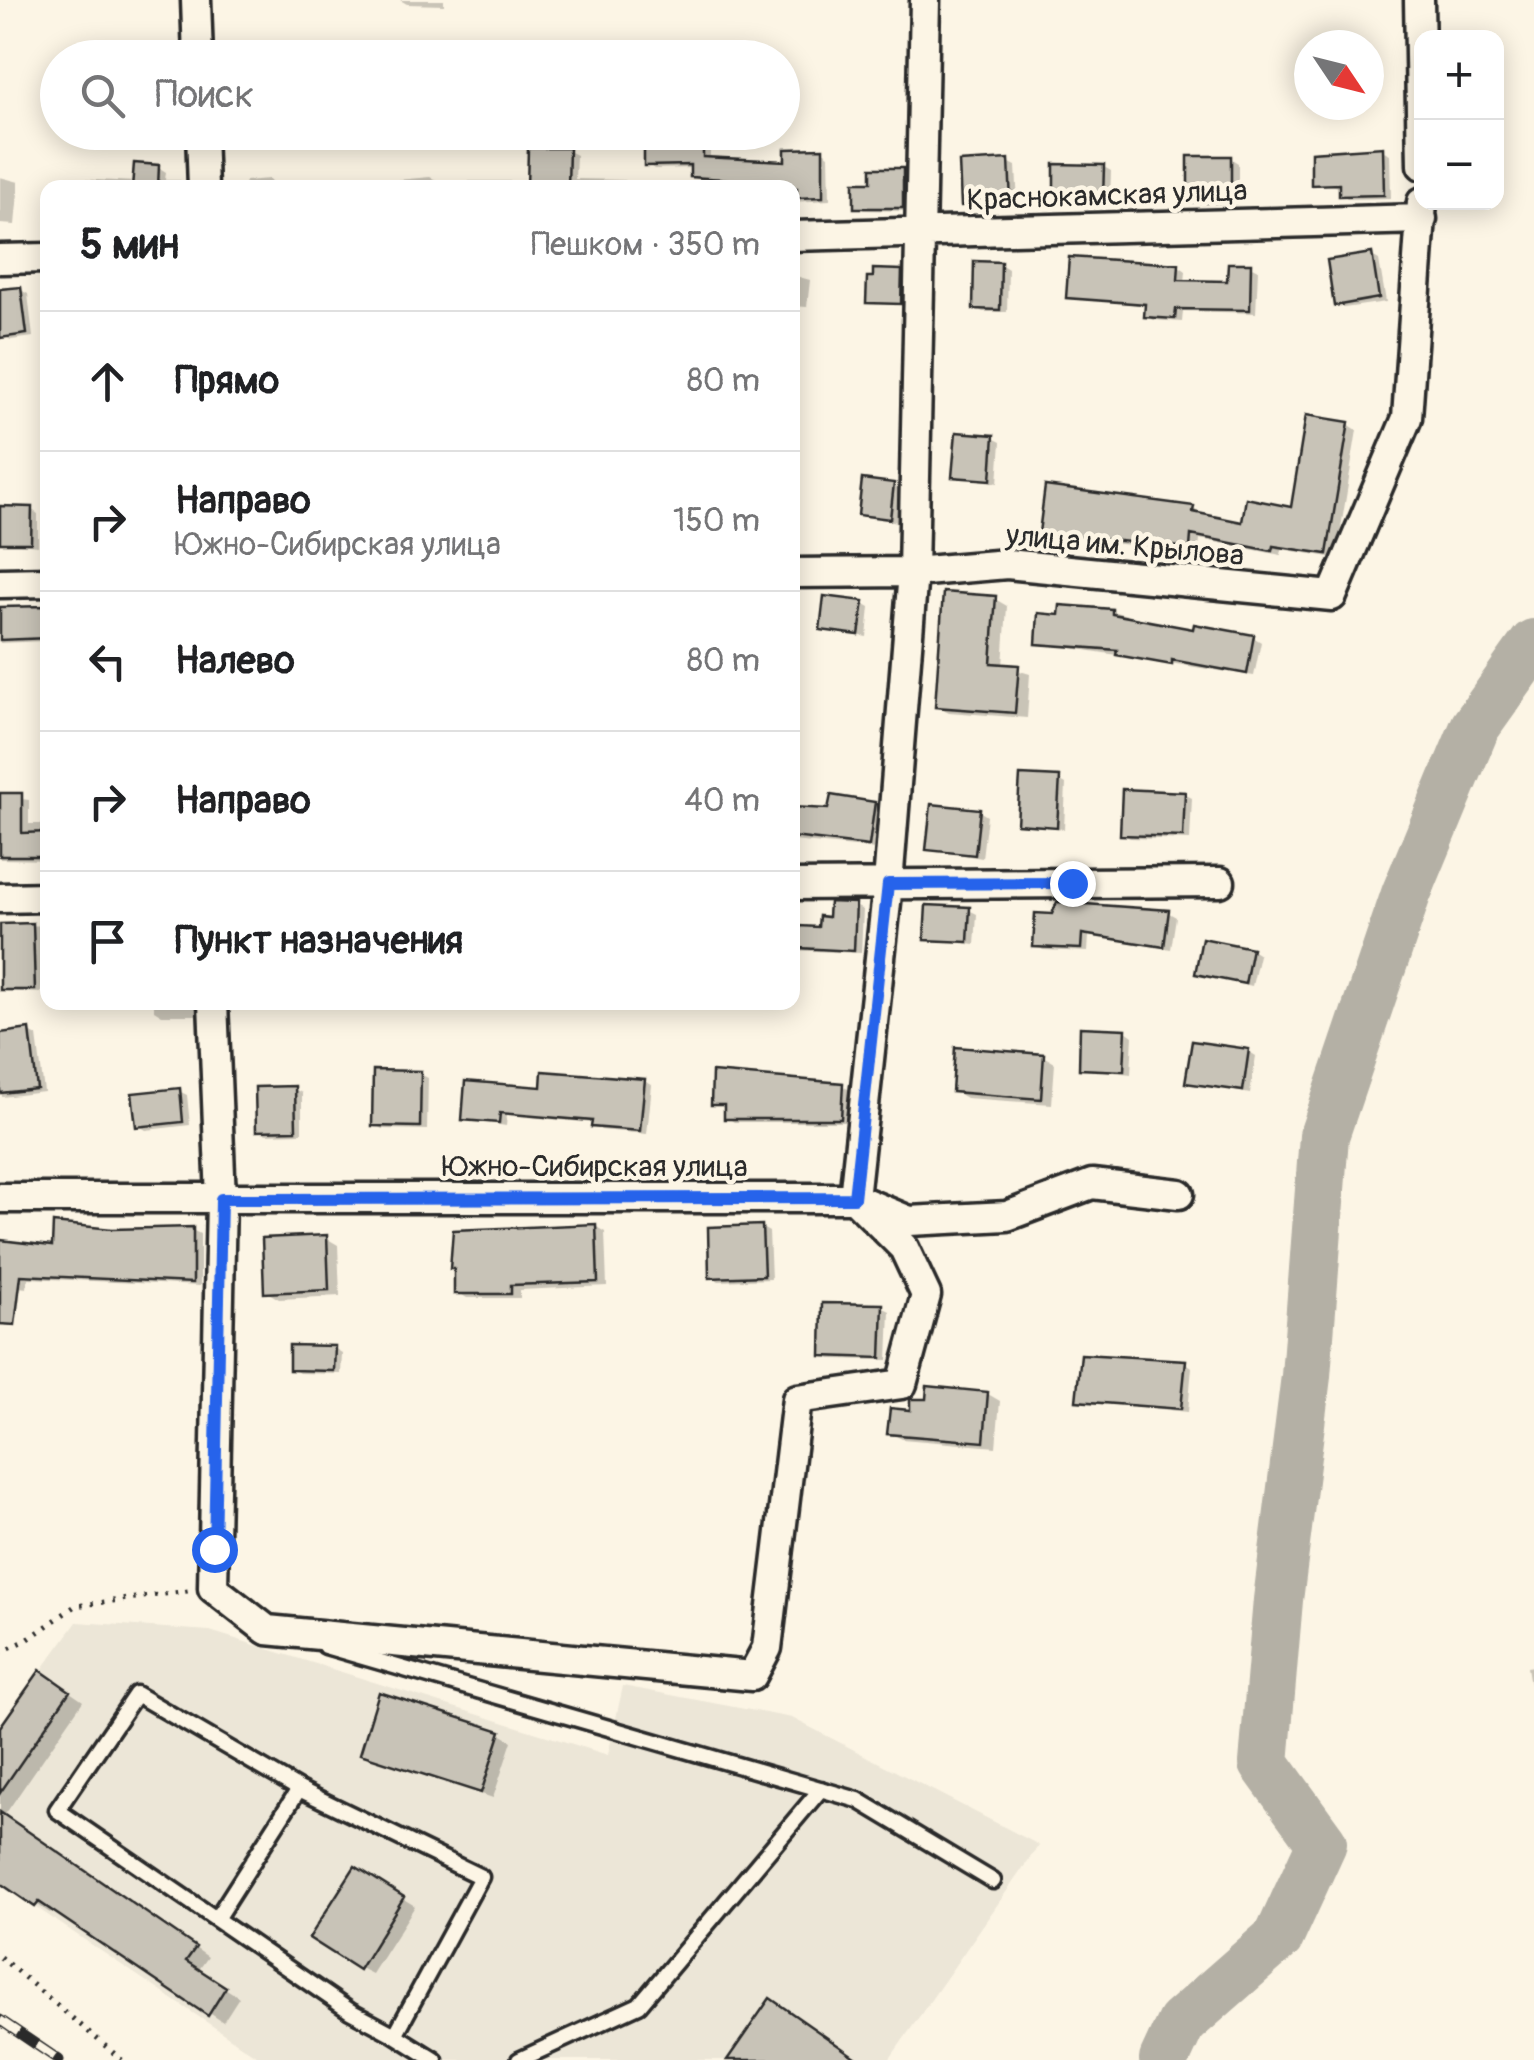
<!DOCTYPE html>
<html lang="ru">
<meta charset="utf-8">
<style>
:root{--surface:#fff;--page:#f2f2f2;--text:#202124;--muted:#757577;--line:#e0e0e0}
body{margin:0;font-family:Pangolin,sans-serif;background:var(--page);color:var(--text)}
.controls{position:absolute;right:30px;top:30px;display:grid;overflow:hidden;border-radius:20px;box-shadow:0 5px 25px #0003}
.controls button{width:90px;height:90px;display:grid;place-items:center;padding:0;border:0;border-bottom:2px solid var(--line);background:var(--surface);color:var(--text);font:50px sans-serif}
.compass{position:absolute;left:1294px;top:30px;width:90px;height:90px;border-radius:50%;background:var(--surface);box-shadow:0 5px 25px #0003;rotate:125deg}
.stop{position:absolute;width:30px;height:30px;margin:-22px;border:8px solid #2563eb;border-radius:50%;background:#fff}
.stop.end{background:#2563eb;border-color:#fff;box-shadow:0 2px 10px #0008}
.list{margin:0;padding:0;list-style:none}
h2{display:flex;justify-content:space-between;align-items:center;height:130px;margin:0;padding:0 40px;font-size:42px}
h2 small{font-size:32px;font-weight:400;color:var(--muted)}
.list li{display:grid;grid-template-columns:65px 1fr auto;gap:30px;align-items:center;box-sizing:border-box;height:140px;padding:0 40px;border-top:2px solid var(--line)}
.list b{display:block;font-size:38px;white-space:nowrap}
.list p{margin:0;font-size:32px;white-space:nowrap;color:var(--muted)}
.list em{font-size:32px;font-style:normal;color:var(--muted)}
.icon{flex:none;width:55px;height:55px;fill:none;stroke:currentColor;stroke-width:2;stroke-linecap:round;stroke-linejoin:round}
.map{position:relative;flex:none;width:1534px;height:2060px;overflow:hidden}
.search{position:absolute;background:var(--surface);box-shadow:0 5px 25px #0003;left:40px;top:40px;width:760px;height:110px;display:flex;align-items:center;gap:25px;box-sizing:border-box;padding:0 35px;border-radius:55px;color:var(--muted);font-size:38px}
.panel{position:absolute;background:var(--surface);box-shadow:0 5px 25px #0003;left:40px;top:180px;width:760px;height:830px;border-radius:20px}
.map>svg:first-child{display:block}
.built{fill:#ece6d7}
.shadow{fill:#0003}
.lines{fill:none;stroke-linecap:round;stroke-linejoin:round}
.river{stroke:#b4b0a5;stroke-width:50}
.building{fill:#c8c3b7;stroke:#2b2b2b;stroke-width:2.5}
.service-casing{stroke:#2b2b2b;stroke-width:21}
.minor-casing{stroke:#2b2b2b;stroke-width:35}
.path{stroke:#2b2b2b;stroke-width:5;stroke-dasharray:2.5 8;stroke-linecap:butt}
.service{stroke:#fcf5e5;stroke-width:14}
.minor{stroke:#fcf5e5;stroke-width:28}
.rail-casing{stroke:#2b2b2b;stroke-width:11}
.rail{stroke:#fcf5e5;stroke-width:8;stroke-dasharray:22;stroke-linecap:butt}
.route{stroke:#2563eb;stroke-width:12}
.labels{text-anchor:middle;stroke-width:9;stroke-linejoin:round;paint-order:stroke}
.street-label{font-size:30px;fill:#2b2b2b;stroke:#fcf5e5}
</style>
<div class="map">
<svg width="1534" height="2060" viewBox="0 0 1534 2060">
<rect width="100%" height="100%" fill="#fcf5e5"/>
<filter id="ink" filterUnits="userSpaceOnUse"><feTurbulence type="fractalNoise" baseFrequency=".01" numOctaves="2"/><feDisplacementMap in="SourceGraphic" scale="20" xChannelSelector="R" yChannelSelector="G"/><feConvolveMatrix kernelMatrix="1 2 1 2 8 2 1 2 1" color-interpolation-filters="sRGB"/></filter>
<g filter="url(#ink)">
<path class="built" d="M 77,1622 L 210,1631 L 608,1755 L 623,1686 L 792,1718 L 1039,1845 L 889,2060 L 263,2060 L 0,1883 L 0,1727 Z"/>
<path class="shadow" d="M 400,0 L 444,0 L 444,5 L 407,4 Z
M 646,132 L 710,132 L 710,160 L 788,163 L 822,150 L 829,155 L 830,200 L 792,202 L 792,188 L 700,180 L 692,176 L 693,168 L 654,169 L 647,164 Z
M 1382,150 L 1390,154 L 1391,198 L 1349,199 L 1342,195 L 1341,187 L 1314,183 Z
M 568,151 L 576,155 L 575,179 L 625,180 L 632,188 L 467,188 L 467,181 L 530,181 Z
M 1230,158 L 1238,163 L 1238,204 L 1198,205 L 1190,200 Z
M 1008,162 L 1016,166 L 1018,206 L 971,209 L 964,204 Z
M 158,167 L 166,172 L 165,180 L 180,180 L 187,188 L 57,188 L 57,178 L 135,182 Z
M 1104,167 L 1111,171 L 1110,203 L 1064,202 L 1057,198 Z
M 902,170 L 909,175 L 909,211 L 864,210 L 857,206 L 874,185 Z
M 0,177 L 19,182 L 15,225 L 0,224 Z
M 379,177 L 386,181 L 430,177 L 438,181 L 437,188 L 329,188 L 328,178 Z
M 269,179 L 277,188 L 246,188 L 245,181 Z
M 1372,256 L 1379,260 L 1386,302 L 1344,308 L 1336,304 Z
M 1000,264 L 1008,269 L 1007,312 L 983,312 L 975,308 Z
M 1179,266 L 1186,271 L 1185,283 L 1229,284 L 1250,266 L 1258,270 L 1256,313 L 1183,311 L 1182,322 L 1154,320 L 1146,316 L 1147,306 L 1069,296 Z
M 901,273 L 909,277 L 908,306 L 869,301 Z
M 792,275 L 810,280 L 807,307 L 792,306 Z
M 21,290 L 28,294 L 33,337 L 11,340 L 3,336 L 0,292 Z
M 1348,424 L 1357,430 L 1336,558 L 1282,549 L 1281,555 L 1200,539 L 1199,552 L 1051,537 L 1042,532 L 1193,508 L 1202,516 L 1244,525 L 1293,510 Z
M 993,438 L 1001,442 L 998,483 L 955,476 Z
M 893,486 L 901,490 L 897,522 L 860,514 Z
M 31,509 L 38,514 L 38,546 L 0,542 Z
M 995,599 L 1007,606 L 1003,666 L 1030,674 L 1027,718 L 949,712 L 937,706 Z
M 863,603 L 870,607 L 867,637 L 823,629 Z
M 48,607 L 48,641 L 0,643 L 0,609 Z
M 1111,611 L 1195,632 L 1253,637 L 1261,642 L 1254,676 L 1039,643 L 1062,617 Z
M 1059,780 L 1066,784 L 1064,829 L 1019,823 Z
M 1184,794 L 1192,798 L 1190,840 L 1130,838 L 1123,834 Z
M 0,796 L 29,800 L 29,824 L 48,824 L 48,860 L 0,859 Z
M 875,804 L 882,809 L 876,849 L 792,841 L 792,810 L 831,811 Z
M 979,811 L 987,816 L 982,858 L 929,849 Z
M 1058,905 L 1169,913 L 1176,917 L 1171,949 L 1089,936 L 1088,952 L 1043,950 L 1036,945 Z
M 855,906 L 863,910 L 861,953 L 792,950 L 792,928 L 821,929 Z
M 969,910 L 977,914 L 975,945 L 927,938 Z
M 48,925 L 41,993 L 0,991 L 0,927 Z
M 1251,950 L 1259,955 L 1252,986 L 1198,973 Z
M 154,1002 L 199,1002 L 199,1015 L 162,1015 L 154,1010 Z
M 1126,1031 L 1133,1036 L 1131,1074 L 1081,1068 Z
M 30,1032 L 37,1036 L 44,1092 L 2,1097 L 0,1036 Z
M 1248,1051 L 1256,1056 L 1250,1094 L 1188,1082 Z
M 1043,1056 L 1055,1063 L 1052,1104 L 966,1098 L 954,1091 Z
M 420,1074 L 428,1078 L 427,1130 L 382,1129 L 374,1124 Z
M 644,1081 L 652,1085 L 647,1134 L 601,1130 L 594,1123 L 507,1115 L 506,1126 L 464,1119 L 543,1089 Z
M 842,1086 L 850,1090 L 848,1122 L 734,1122 L 726,1117 L 727,1108 L 715,1103 Z
M 294,1089 L 302,1093 L 302,1133 L 266,1134 L 259,1129 Z
M 179,1091 L 187,1095 L 190,1125 L 146,1130 L 138,1125 Z
M 595,1226 L 605,1232 L 607,1286 L 520,1290 L 520,1298 L 467,1298 L 457,1292 Z
M 762,1228 L 769,1232 L 771,1279 L 719,1281 L 712,1277 Z
M 192,1230 L 200,1234 L 200,1286 L 28,1278 L 27,1288 L 0,1285 L 0,1242 L 54,1248 L 112,1231 Z
M 326,1238 L 338,1245 L 340,1296 L 279,1299 L 267,1292 Z
M 882,1307 L 890,1311 L 888,1360 L 831,1359 L 823,1355 Z
M 334,1348 L 342,1353 L 341,1374 L 299,1373 L 291,1368 Z
M 1185,1362 L 1192,1367 L 1188,1412 L 1079,1400 Z
M 988,1394 L 1000,1401 L 996,1447 L 902,1439 L 890,1433 L 928,1402 Z
M 1534,1666 L 1534,1709 L 1527,1667 Z
M 54,1681 L 83,1701 L 4,1816 L 208,1957 L 198,1971 L 239,1997 L 223,2022 L 53,1909 L 50,1913 L 0,1880 L 0,1731 Z
M 500,1734 L 512,1741 L 493,1798 L 363,1753 Z
M 356,1870 L 415,1906 L 372,1974 L 360,1968 Z"/>
<g class="lines">
<path class="river" d="M 1164,2060 L 1181,2023 L 1279,1937 L 1322,1843 L 1264,1763 L 1278,1600 L 1306,1376 L 1324,1136 L 1406,894 L 1475,727 L 1534,644"/>
</g>
<path class="building" d="M 644,132 L 703,132 L 703,157 L 785,161 L 785,149 L 823,148 L 823,197 L 797,198 L 797,188 L 739,188 L 740,180 L 690,177 L 690,165 L 644,166 Z
M 1383,147 L 1384,195 L 1339,196 L 1339,184 L 1311,185 L 1311,152 Z
M 528,148 L 569,148 L 568,188 L 527,188 Z
M 1188,156 L 1231,156 L 1231,202 L 1188,202 Z
M 1009,159 L 1011,203 L 961,206 L 959,162 Z
M 134,163 L 159,165 L 158,188 L 132,188 Z
M 1054,164 L 1104,165 L 1103,200 L 1054,199 Z
M 871,168 L 903,168 L 903,208 L 854,208 L 854,182 L 871,182 Z
M 1372,253 L 1379,298 L 1334,306 L 1327,260 Z
M 1069,257 L 1179,264 L 1178,280 L 1227,281 L 1228,263 L 1251,263 L 1250,310 L 1176,309 L 1175,319 L 1144,317 L 1145,304 L 1066,298 Z
M 974,261 L 1001,262 L 1000,310 L 973,309 Z
M 873,269 L 902,270 L 901,304 L 866,303 L 867,277 L 873,277 Z
M 21,287 L 27,334 L 0,338 L 0,289 Z
M 1306,415 L 1349,422 L 1327,554 L 1273,546 L 1272,551 L 1191,535 L 1190,548 L 1039,533 L 1045,486 L 1194,506 L 1193,512 L 1242,522 L 1246,498 L 1291,507 Z
M 956,432 L 994,435 L 991,480 L 952,477 Z
M 862,479 L 894,483 L 890,519 L 858,515 Z
M 0,506 L 32,507 L 31,543 L 0,543 Z
M 943,592 L 996,596 L 991,663 L 1019,665 L 1015,713 L 935,707 Z
M 824,596 L 864,601 L 859,635 L 820,630 Z
M 1060,605 L 1112,609 L 1112,614 L 1193,629 L 1194,624 L 1254,635 L 1247,674 L 1172,660 L 1172,665 L 1116,655 L 1117,650 L 1036,644 L 1038,613 L 1059,615 Z
M 48,606 L 48,638 L 0,640 L 0,607 Z
M 1020,775 L 1060,777 L 1057,827 L 1017,824 Z
M 1122,789 L 1185,792 L 1183,837 L 1120,835 Z
M 0,793 L 22,793 L 22,833 L 48,832 L 48,856 L 0,856 Z
M 831,795 L 875,802 L 869,846 L 792,837 L 792,807 L 828,809 Z
M 931,804 L 980,809 L 975,855 L 926,850 Z
M 829,902 L 856,903 L 854,951 L 799,948 L 800,926 L 818,927 L 819,916 L 828,917 Z
M 1057,902 L 1169,910 L 1164,947 L 1082,934 L 1081,949 L 1033,947 L 1035,913 L 1052,914 Z
M 926,905 L 970,907 L 968,942 L 924,940 Z
M 33,923 L 35,990 L 0,990 L 0,924 Z
M 1202,938 L 1252,948 L 1245,984 L 1195,974 Z
M 1080,1027 L 1126,1029 L 1124,1071 L 1079,1069 Z
M 30,1029 L 37,1089 L 0,1093 L 0,1033 Z
M 1192,1041 L 1249,1049 L 1243,1091 L 1185,1083 Z
M 955,1047 L 1044,1054 L 1041,1099 L 952,1092 Z
M 373,1070 L 421,1071 L 420,1127 L 372,1126 Z
M 542,1071 L 645,1079 L 640,1131 L 591,1127 L 592,1121 L 500,1113 L 499,1123 L 462,1120 L 465,1081 L 541,1087 Z
M 712,1072 L 843,1083 L 841,1119 L 724,1119 L 724,1105 L 711,1105 Z
M 295,1086 L 296,1130 L 256,1131 L 255,1087 Z
M 180,1088 L 183,1122 L 136,1127 L 132,1093 Z
M 53,1223 L 112,1229 L 193,1227 L 193,1283 L 21,1275 L 15,1325 L 0,1324 L 0,1240 L 52,1246 Z
M 596,1224 L 598,1282 L 511,1285 L 511,1294 L 454,1294 L 454,1269 L 450,1269 L 453,1230 Z
M 762,1225 L 764,1276 L 709,1278 L 708,1227 Z
M 327,1235 L 329,1290 L 264,1293 L 262,1238 Z
M 822,1303 L 883,1304 L 881,1358 L 821,1356 Z
M 289,1345 L 335,1346 L 334,1371 L 289,1370 Z
M 1081,1354 L 1186,1360 L 1181,1409 L 1076,1401 Z
M 927,1386 L 988,1392 L 984,1442 L 887,1434 L 890,1408 L 910,1410 L 910,1399 L 926,1399 Z
M 40,1670 L 70,1691 L 0,1793 L 0,1727 Z
M 379,1692 L 501,1731 L 481,1793 L 360,1754 Z
M 0,1812 L 196,1947 L 186,1961 L 226,1987 L 208,2016 L 39,1902 L 35,1907 L 0,1883 Z
M 355,1866 L 404,1897 L 359,1970 L 309,1938 Z
M 770,1998 L 859,2060 L 727,2060 Z"/>
<g class="lines">
<g class="service-casing">
<path id="service" d="M 325,1646 L 858,1800 L 993,1881
M 216,1919 L 299,1789
M 395,2035 L 350,2011 L 57,1810 L 136,1694 L 299,1789 L 481,1877 L 395,2035 L 435,2060
M 519,2060 L 639,2005 L 821,1789"/>
</g>
<g class="minor-casing">
<path id="minor" d="M 196,0 L 198,58
M 1419,0 L 1422,165
M 201,132 L 203,188
M 792,236 L 1422,219
M 0,259 L 48,258
M 792,573 L 913,572 L 1007,564 L 1332,596 L 1407,418 L 1422,202
M 0,583 L 48,582
M 792,885 L 1220,882
M 0,898 L 48,897
M 213,1002 L 221,1199 L 213,1588 L 267,1630 L 752,1676 L 767,1648 L 797,1399 L 902,1384 L 926,1295 L 904,1248 L 854,1198 L 888,884 L 913,572 L 925,0
M 0,1198 L 854,1198 L 909,1221 L 1007,1216 L 1092,1184 L 1179,1194"/>
</g>
<path class="path" d="M 0,1652 L 27,1640 L 75,1606 L 188,1591
M 0,1957 L 122,2060"/>
<use href="#service" class="service"/>
<use href="#minor" class="minor"/>
<g class="rail-casing">
<path id="rail" d="M 0,2020 L 59,2060"/>
</g>
<use href="#rail" class="rail"/>
</g>
</g>
<g class="lines" filter="url(#ink)">
<path class="route" d="M 214,1549 L 221,1199 L 854,1198 L 888,884 L 1072,883"/>
</g>
<g class="labels">
<g class="street-label">
<text transform="translate(1107 195) rotate(-2)" y="10">Краснокамская улица</text>
<text transform="translate(1125 545) rotate(5)" y="10">улица им. Крылова</text>
<text x="595" y="1176">Южно-Сибирская улица</text>
</g>
</g>
</svg>
<div class="controls">
<button>+</button>
<button>−</button>
</div>
<svg class="compass" viewBox="-18 -18 36 36"><path d="M0-13l5 13h-10z" fill="#e53935"/><path d="M0 13l5-13h-10z" fill="#757577"/></svg>
<div class="stop" style="left:214px;top:1549px"></div>
<div class="stop end" style="left:1072px;top:883px"></div>
<div class="search"><svg class="icon" aria-label="search" viewBox="0 0 24 24"><circle cx="10" cy="10" r="6"/><path d="M15 15l6 6"/></svg>Поиск</div>
<section class="panel">
<h2>5 мин<small>Пешком · 350 m</small></h2>
<ul class="list">
<li><svg class="icon" aria-label="ahead" viewBox="0 0 24 24"><path d="M12 20V5M6 11l6-6 6 6"/></svg><div><b>Прямо</b></div><em>80 m</em></li>
<li><svg class="icon" aria-label="right" viewBox="0 0 24 24"><path d="M7 20v-9h11M14 6l5 5-5 5"/></svg><div><b>Направо</b><p>Южно-Сибирская улица</p></div><em>150 m</em></li>
<li><svg class="icon" aria-label="left" viewBox="0 0 24 24"><path d="M17 20v-9H6M10 6l-5 5 5 5"/></svg><div><b>Налево</b></div><em>80 m</em></li>
<li><svg class="icon" aria-label="right" viewBox="0 0 24 24"><path d="M7 20v-9h11M14 6l5 5-5 5"/></svg><div><b>Направо</b></div><em>40 m</em></li>
<li><svg class="icon" aria-label="arrive" viewBox="0 0 24 24"><path d="M6 21V4h12l-3 4 3 4H6"/></svg><div><b>Пункт назначения</b></div></li>
</ul>
</section>
</div>
